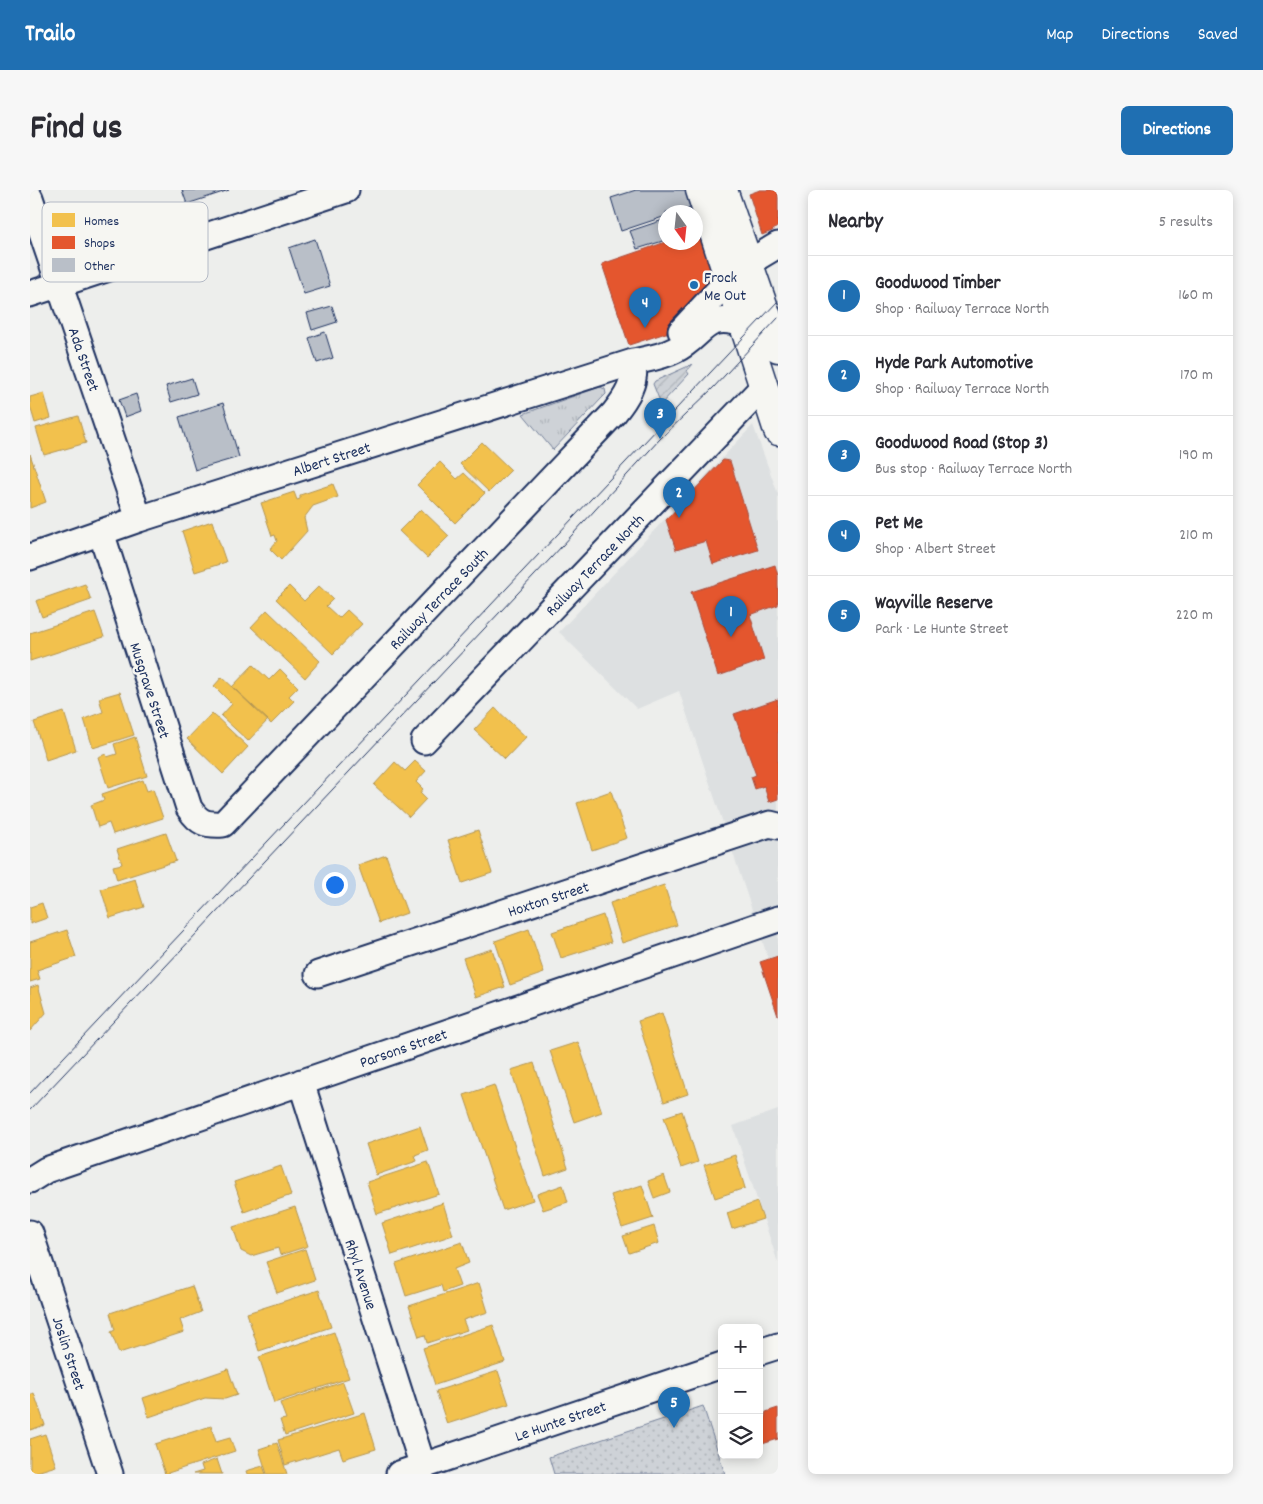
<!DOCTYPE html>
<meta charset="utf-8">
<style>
:root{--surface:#fff;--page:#f7f7f7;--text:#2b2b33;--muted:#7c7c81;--line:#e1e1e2;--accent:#1f6fb2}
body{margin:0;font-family:Dekko,sans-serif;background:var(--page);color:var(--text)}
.controls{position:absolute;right:15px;bottom:15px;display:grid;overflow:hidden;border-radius:8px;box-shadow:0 2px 12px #0003}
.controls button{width:45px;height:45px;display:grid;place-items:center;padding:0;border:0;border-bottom:1px solid var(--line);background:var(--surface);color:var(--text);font:25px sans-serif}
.compass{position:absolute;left:628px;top:15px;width:45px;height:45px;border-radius:50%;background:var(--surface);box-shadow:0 2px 12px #0003;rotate:165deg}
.you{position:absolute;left:304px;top:694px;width:18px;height:18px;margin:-12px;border:4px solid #fff;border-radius:50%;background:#1a73e8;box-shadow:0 0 0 8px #1a73e833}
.badge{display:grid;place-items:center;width:32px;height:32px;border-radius:50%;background:var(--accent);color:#fff;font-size:16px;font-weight:700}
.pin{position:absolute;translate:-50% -41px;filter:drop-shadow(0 1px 2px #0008)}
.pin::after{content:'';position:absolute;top:26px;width:18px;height:15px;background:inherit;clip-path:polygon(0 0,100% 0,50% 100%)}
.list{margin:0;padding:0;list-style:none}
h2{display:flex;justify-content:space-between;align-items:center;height:65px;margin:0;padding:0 20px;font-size:21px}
h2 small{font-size:16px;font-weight:400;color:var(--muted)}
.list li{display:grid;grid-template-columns:32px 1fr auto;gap:15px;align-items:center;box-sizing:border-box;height:80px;padding:0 20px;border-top:1px solid var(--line)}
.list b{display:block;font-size:19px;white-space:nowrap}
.list p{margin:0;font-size:16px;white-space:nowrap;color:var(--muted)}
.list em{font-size:16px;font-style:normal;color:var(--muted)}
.icon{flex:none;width:28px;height:28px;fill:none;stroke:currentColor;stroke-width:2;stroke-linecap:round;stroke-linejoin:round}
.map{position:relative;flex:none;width:748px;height:1284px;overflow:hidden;border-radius:8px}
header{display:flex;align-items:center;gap:30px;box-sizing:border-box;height:70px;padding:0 25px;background:var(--accent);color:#fff}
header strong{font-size:24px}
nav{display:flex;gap:28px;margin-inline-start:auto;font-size:18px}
.intro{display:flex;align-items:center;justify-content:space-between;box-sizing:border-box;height:120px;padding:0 30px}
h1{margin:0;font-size:35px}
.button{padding:12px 22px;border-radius:8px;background:var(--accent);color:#fff;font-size:18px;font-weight:700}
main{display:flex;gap:30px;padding:0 30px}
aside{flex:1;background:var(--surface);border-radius:8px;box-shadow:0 2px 12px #0003}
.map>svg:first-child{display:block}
.built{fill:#dde0e1}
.grass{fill:url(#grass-tufts);stroke:#74809a}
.park{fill:url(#park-dots);stroke:#74809a}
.garden{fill:url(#garden-furrows);stroke:#74809a}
.homes{fill:#f2c14e;stroke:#b29553}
.shops{fill:#e4572e;stroke:#a84b3c}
.building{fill:#b9bfc8;stroke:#1b2f5e}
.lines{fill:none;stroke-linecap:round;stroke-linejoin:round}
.minor-casing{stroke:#1b2f5e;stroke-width:29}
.major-casing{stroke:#1b2f5e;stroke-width:31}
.minor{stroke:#f6f6f2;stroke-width:25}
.major{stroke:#f6f6f2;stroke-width:28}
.tram{stroke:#1b2f5e;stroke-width:1}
.poi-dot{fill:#1f6fb2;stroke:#f6f6f2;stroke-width:2}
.labels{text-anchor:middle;stroke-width:5;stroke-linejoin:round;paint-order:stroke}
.poi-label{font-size:16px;fill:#1b2f5e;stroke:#f6f6f2;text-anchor:start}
.street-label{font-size:16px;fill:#1b2f5e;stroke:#f6f6f2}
.key{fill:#f6f6f2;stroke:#b4bac6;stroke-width:1}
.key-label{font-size:14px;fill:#1b2f5e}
</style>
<header>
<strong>Trailo</strong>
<nav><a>Map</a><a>Directions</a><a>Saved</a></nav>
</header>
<div class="intro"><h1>Find us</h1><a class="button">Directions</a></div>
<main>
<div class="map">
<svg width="748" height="1284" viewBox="0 0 748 1284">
<defs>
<pattern id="grass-tufts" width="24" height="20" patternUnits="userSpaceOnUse" patternTransform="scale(1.25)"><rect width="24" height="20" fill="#ced2d7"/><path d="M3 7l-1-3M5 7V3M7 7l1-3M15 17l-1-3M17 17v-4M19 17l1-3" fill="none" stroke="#b0b5bb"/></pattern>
<pattern id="park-dots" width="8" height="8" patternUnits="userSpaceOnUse" patternTransform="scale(1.25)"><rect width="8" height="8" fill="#ced2d7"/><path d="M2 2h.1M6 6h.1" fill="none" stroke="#b0b5bb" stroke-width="1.8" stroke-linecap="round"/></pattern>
<pattern id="garden-furrows" width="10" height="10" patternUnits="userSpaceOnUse" patternTransform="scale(1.25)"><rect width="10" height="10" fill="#ced2d7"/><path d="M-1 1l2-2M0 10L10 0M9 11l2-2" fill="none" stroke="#b0b5bb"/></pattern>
</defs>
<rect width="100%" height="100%" fill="#edeeec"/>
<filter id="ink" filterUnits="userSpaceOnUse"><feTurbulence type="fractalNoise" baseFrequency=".02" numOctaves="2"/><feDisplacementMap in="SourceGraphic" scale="10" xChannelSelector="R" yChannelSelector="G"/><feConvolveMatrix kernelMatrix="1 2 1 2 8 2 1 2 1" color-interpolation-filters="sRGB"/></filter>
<g filter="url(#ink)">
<path class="built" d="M 723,235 L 748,304 L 748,798 L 649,501 L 607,519 L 529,442 Z
M 748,920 L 748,1073 L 703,936 Z"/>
<path class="grass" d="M 570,197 L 575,199 L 576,204 L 572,208 L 523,260 L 493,224 Z"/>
<path class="park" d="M 673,1216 L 695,1284 L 524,1284 L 519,1267 Z"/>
<path class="garden" d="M 663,174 L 657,181 L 659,184 L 631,214 L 623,194 L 625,191 Z"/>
<path class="homes" d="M 14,203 L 21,228 L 5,233 L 0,216 L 0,207 Z
M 48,226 L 56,253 L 14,265 L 6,238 Z
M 452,252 L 481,280 L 459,302 L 430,274 Z
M 0,264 L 16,312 L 0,318 Z
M 410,272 L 427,289 L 434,283 L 455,303 L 425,333 L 387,295 Z
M 303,294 L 308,307 L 283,316 L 274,328 L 277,341 L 251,370 L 240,359 L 247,351 L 245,345 L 242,346 L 231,313 L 264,302 L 267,310 L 270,309 L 270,305 Z
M 391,319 L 419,346 L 397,368 L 369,341 Z
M 182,331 L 196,372 L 165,382 L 152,341 Z
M 55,394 L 61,410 L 12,427 L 6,411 Z
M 259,396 L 274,411 L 289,396 L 303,409 L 296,416 L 309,428 L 317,420 L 332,434 L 303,464 L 246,409 Z
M 237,420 L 290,471 L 275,488 L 221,437 Z
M 65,422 L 74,447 L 0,471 L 0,443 Z
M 223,475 L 239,490 L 250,479 L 268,497 L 259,506 L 264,511 L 241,534 L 202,497 Z
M 192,487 L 238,530 L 218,551 L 191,526 L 202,514 L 184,496 Z
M 90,502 L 104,545 L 63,558 L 54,529 L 73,522 L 69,508 Z
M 465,518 L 496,547 L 475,569 L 444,540 Z
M 34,522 L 46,560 L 16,570 L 4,532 Z
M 182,523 L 218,557 L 193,584 L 157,549 Z
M 105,547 L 117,586 L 78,598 L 68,567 L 76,564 L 77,567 L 87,564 L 84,554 Z
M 385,571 L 396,581 L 386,592 L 393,599 L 390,603 L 396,609 L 379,627 L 344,595 L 365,572 L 375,581 Z
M 113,590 L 117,601 L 123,599 L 133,628 L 83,644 L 79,633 L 68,637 L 61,615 L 74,610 L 72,604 Z
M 581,601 L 597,648 L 562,660 L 547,613 Z
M 448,640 L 462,683 L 432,693 L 418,650 Z
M 136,643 L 146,671 L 87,690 L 83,676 L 92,674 L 87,659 Z
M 356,665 L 377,723 L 349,733 L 328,675 Z
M 105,689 L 114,717 L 80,728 L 71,699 Z
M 634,695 L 647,735 L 592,753 L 580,713 Z
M 12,713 L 17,728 L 0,734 L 0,717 Z
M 573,725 L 581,752 L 531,768 L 522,742 Z
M 499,739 L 514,783 L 480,795 L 465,751 Z
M 37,740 L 46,767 L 7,780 L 10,789 L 0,792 L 0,752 Z
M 462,759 L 475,797 L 446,807 L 433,768 Z
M 8,795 L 16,823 L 0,841 L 0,798 Z
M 632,823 L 658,904 L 634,912 L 608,831 Z
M 548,852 L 572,922 L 544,932 L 520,861 Z
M 504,873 L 538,978 L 515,986 L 481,880 Z
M 464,895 L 503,1010 L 473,1020 L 434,905 Z
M 652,921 L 668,972 L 651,978 L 634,927 Z
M 390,936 L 398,960 L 385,965 L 387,971 L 346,985 L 336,954 Z
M 705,965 L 715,998 L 685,1008 L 674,975 Z
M 398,972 L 409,1004 L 347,1024 L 337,992 Z
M 251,976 L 261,1005 L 214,1022 L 204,992 Z
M 634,985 L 640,1002 L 624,1008 L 618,991 Z
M 533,995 L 538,1012 L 513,1020 L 507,1004 Z
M 612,995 L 623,1028 L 592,1038 L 581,1005 Z
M 727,1012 L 733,1029 L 702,1039 L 697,1023 Z
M 413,1013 L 423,1045 L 362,1065 L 352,1033 Z
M 265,1017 L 278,1056 L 250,1065 L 248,1058 L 221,1066 L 211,1061 L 203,1037 Z
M 624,1036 L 629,1053 L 599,1063 L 593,1046 Z
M 432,1052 L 439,1073 L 424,1079 L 430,1096 L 413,1102 L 411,1095 L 376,1106 L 366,1074 Z
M 275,1059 L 285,1090 L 247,1103 L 236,1072 Z
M 449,1093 L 458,1122 L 433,1130 L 437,1140 L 397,1153 L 395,1145 L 389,1147 L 379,1116 Z
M 162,1096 L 171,1122 L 150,1130 L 154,1142 L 89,1163 L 81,1142 L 85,1140 L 80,1123 Z
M 289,1100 L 301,1137 L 229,1161 L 217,1123 Z
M 463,1135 L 475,1172 L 405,1195 L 393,1158 Z
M 304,1142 L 319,1188 L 244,1213 L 229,1167 Z
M 198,1179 L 207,1205 L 195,1209 L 175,1208 L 119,1227 L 113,1208 Z
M 468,1181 L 479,1214 L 417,1234 L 406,1201 Z
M 313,1192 L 324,1223 L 255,1245 L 250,1230 L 256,1229 L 250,1213 Z
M 4,1203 L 15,1235 L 0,1240 L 0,1205 Z
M 335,1223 L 346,1259 L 313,1269 L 309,1258 L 255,1275 L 248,1250 Z
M 181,1236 L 186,1252 L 200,1248 L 205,1261 L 135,1284 L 125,1254 Z
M 15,1244 L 26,1276 L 0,1284 L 0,1249 Z
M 247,1253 L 257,1284 L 237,1284 L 229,1259 Z
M 187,1269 L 192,1284 L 163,1284 L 173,1281 L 171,1275 Z
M 233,1276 L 236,1284 L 217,1284 L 216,1281 Z"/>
<path class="shops" d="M 730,0 L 748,0 L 748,36 L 742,41 L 732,45 L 719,4 Z
M 674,40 L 687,80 L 681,94 L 639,142 L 599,155 L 572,74 L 636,52 L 666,52 L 666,43 Z
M 693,270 L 700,271 L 728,360 L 683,374 L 676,351 L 646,360 L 636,330 Z
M 745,375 L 748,386 L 748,415 L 720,425 L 734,470 L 688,486 L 661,402 Z
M 748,509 L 748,609 L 739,612 L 734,596 L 725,599 L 721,587 L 726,585 L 704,524 Z
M 748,766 L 748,826 L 730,772 Z
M 748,1218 L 748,1249 L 729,1255 L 736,1222 Z"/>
<path class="building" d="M 152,0 L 199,0 L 157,14 Z
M 606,0 L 660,0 L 665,17 L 647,22 L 636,22 L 636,26 L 591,41 L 581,8 Z
M 636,29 L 636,50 L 607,59 L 600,41 Z
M 285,49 L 300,96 L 274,104 L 259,58 Z
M 302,116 L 307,132 L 282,140 L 277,123 Z
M 295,142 L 303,168 L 287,173 L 279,148 Z
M 162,188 L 167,204 L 141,212 L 136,196 Z
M 106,204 L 111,221 L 95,227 L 89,210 Z
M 193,213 L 209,267 L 165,280 L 149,227 Z"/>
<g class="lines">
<g class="minor-casing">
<path id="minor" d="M 0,8 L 109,329
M 718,73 L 748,55
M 0,104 L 316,0
M 651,141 L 690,99 L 697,85
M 71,342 L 159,618 C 169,633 175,635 193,634 L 584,223 C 596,208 607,192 603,172
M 0,367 L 109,329 L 603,172 C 617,169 632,167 645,160 C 674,146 673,121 713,134
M 394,551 L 734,196
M 288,784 L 740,634 L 748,636
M 271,892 L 393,1277
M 0,990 L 16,980 L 748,729
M 0,1043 L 80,1284
M 729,1162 L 748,1156
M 369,1284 L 692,1175"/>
</g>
<g class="major-casing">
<path id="major" d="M 670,0 L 748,241
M 693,0 L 748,158"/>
</g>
<use href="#minor" class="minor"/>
<use href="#major" class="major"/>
<path class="tram" d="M 0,903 L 748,111
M 0,920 L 521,368 L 630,249 L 683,198 L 748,128"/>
</g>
</g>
<circle class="poi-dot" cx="664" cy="95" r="5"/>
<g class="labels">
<g class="poi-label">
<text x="674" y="92">Frock<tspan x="674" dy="18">Me Out</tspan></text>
</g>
<g class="street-label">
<text transform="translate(55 169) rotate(71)" y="6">Ada Street</text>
<text transform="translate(301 268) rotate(-18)" y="6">Albert Street</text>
<text transform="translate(564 374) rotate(-46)" y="6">Railway Terrace North</text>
<text transform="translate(408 408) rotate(-46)" y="6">Railway Terrace South</text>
<text transform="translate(121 500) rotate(72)" y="6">Musgrave Street</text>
<text transform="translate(518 708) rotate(-18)" y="6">Hoxton Street</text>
<text transform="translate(373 857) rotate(-19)" y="6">Parsons Street</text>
<text transform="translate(332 1084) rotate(72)" y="6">Rhyl Avenue</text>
<text transform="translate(40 1163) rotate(72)" y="6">Joslin Street</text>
<text transform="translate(530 1230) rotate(-19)" y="6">Le Hunte Street</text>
</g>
</g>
<rect x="12" y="12" width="166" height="80" rx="8" class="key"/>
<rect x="22" y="23" width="23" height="14" fill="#f2c14e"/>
<rect x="22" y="46" width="23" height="13" fill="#e4572e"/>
<rect x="22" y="68" width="23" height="14" fill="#b9bfc8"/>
<g class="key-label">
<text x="54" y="35">Homes</text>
<text x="54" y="57">Shops</text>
<text x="54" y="80">Other</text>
</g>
</svg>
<div class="controls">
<button>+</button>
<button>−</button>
<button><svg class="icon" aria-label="layers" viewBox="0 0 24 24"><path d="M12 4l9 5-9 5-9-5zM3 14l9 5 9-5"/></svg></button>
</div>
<svg class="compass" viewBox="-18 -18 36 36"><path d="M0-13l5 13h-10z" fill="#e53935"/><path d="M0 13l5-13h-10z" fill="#7c7c81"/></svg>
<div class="you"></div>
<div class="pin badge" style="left:701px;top:447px">1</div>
<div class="pin badge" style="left:649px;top:328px">2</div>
<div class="pin badge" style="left:630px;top:249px">3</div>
<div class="pin badge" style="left:615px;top:138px">4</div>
<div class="pin badge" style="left:644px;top:1238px">5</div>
</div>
<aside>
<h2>Nearby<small>5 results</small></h2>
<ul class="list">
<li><span class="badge">1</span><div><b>Goodwood Timber</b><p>Shop · Railway Terrace North</p></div><em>160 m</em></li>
<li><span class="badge">2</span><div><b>Hyde Park Automotive</b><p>Shop · Railway Terrace North</p></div><em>170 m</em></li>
<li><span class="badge">3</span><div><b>Goodwood Road (Stop 3)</b><p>Bus stop · Railway Terrace North</p></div><em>190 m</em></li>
<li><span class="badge">4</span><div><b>Pet Me</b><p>Shop · Albert Street</p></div><em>210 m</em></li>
<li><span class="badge">5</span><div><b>Wayville Reserve</b><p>Park · Le Hunte Street</p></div><em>220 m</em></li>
</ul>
</aside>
</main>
